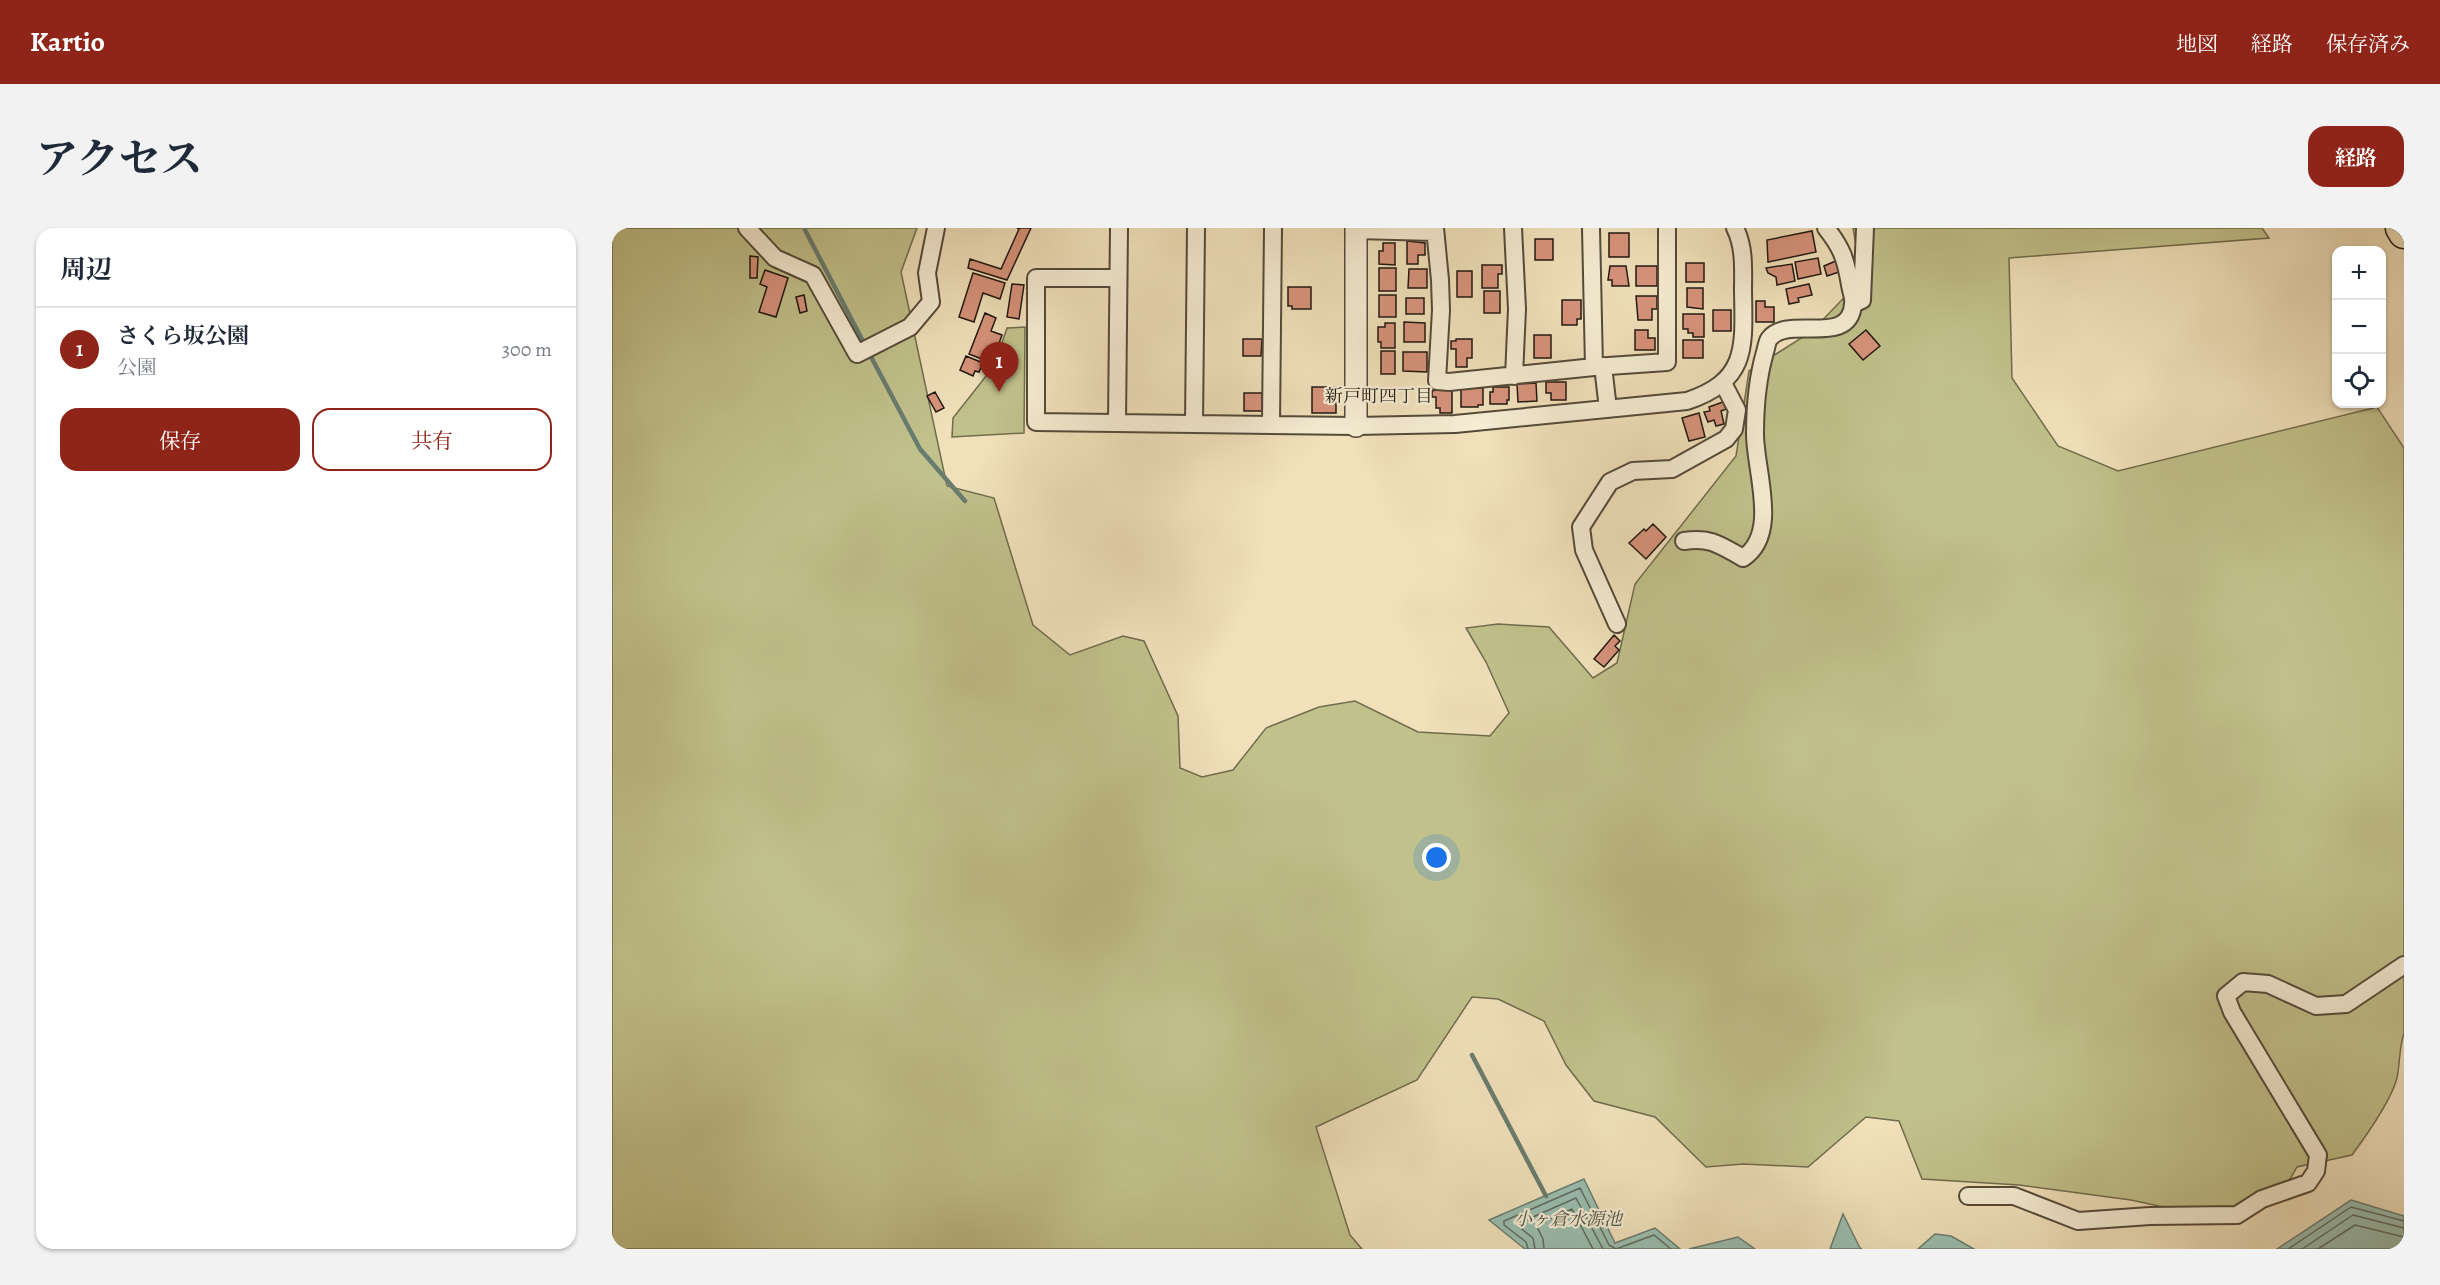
<!DOCTYPE html>
<html lang="ja">
<meta charset="utf-8">
<style>
:root{--surface:#fff;--page:#f2f2f3;--text:#1f2937;--muted:#747a83;--line:#e0e1e3;--accent:#8f2418}
body{margin:0;font-family:Alegreya,"Noto Serif JP",serif;background:var(--page);color:var(--text)}
.controls{position:absolute;right:18px;top:18px;display:grid;overflow:hidden;border-radius:12px;box-shadow:0 2px 4px #0004}
.controls button{width:54px;height:54px;display:grid;place-items:center;padding:0;border:0;border-bottom:2px solid var(--line);background:var(--surface);color:var(--text);font:30px sans-serif}
.you{position:absolute;left:825px;top:630px;width:21px;height:21px;margin:-15px;border:4px solid #fff;border-radius:50%;background:#1a73e8;box-shadow:0 0 0 9px #1a73e833}
.badge{display:grid;place-items:center;width:39px;height:39px;border-radius:50%;background:var(--accent);color:#fff;font-size:20px;font-weight:700}
.pin{position:absolute;translate:-50% -50px;filter:drop-shadow(0 2px 3px #0008)}
.pin::after{content:'';position:absolute;top:32px;width:21px;height:18px;background:inherit;clip-path:polygon(0 0,100% 0,50% 100%)}
.list{margin:0;padding:0;list-style:none}
h2{display:flex;justify-content:space-between;align-items:center;height:78px;margin:0;padding:0 24px;font-size:26px}
h2 small{font-size:20px;font-weight:400;color:var(--muted)}
.list li{display:grid;grid-template-columns:39px 1fr auto;gap:18px;align-items:center;box-sizing:border-box;height:84px;padding:0 24px;border-top:2px solid var(--line)}
.list b{display:block;font-size:22px;white-space:nowrap}
.list p{margin:0;font-size:20px;white-space:nowrap;color:var(--muted)}
.list em{font-size:20px;font-style:normal;color:var(--muted)}
.actions{display:flex;gap:12px;padding:18px 24px}
.actions a{flex:1;padding:14px 0;border:2px solid var(--accent);border-radius:18px;text-align:center;font-size:21px;color:var(--accent)}
.actions .main{background:var(--accent);color:#fff}
.icon{flex:none;width:33px;height:33px;fill:none;stroke:currentColor;stroke-width:2;stroke-linecap:round;stroke-linejoin:round}
.map{position:relative;flex:none;width:1792px;height:1021px;overflow:hidden;border-radius:18px}
header{display:flex;align-items:center;gap:36px;box-sizing:border-box;height:84px;padding:0 30px;background:var(--accent);color:#fff}
header strong{font-size:28px}
nav{display:flex;gap:33px;margin-inline-start:auto;font-size:21px}
.intro{display:flex;align-items:center;justify-content:space-between;box-sizing:border-box;height:144px;padding:0 36px}
h1{margin:0;font-size:42px}
.button{padding:15px 27px;border-radius:18px;background:var(--accent);color:#fff;font-size:21px;font-weight:700}
main{display:flex;gap:36px;padding:0 36px}
aside{flex:1;background:var(--surface);border-radius:18px;box-shadow:0 2px 4px #0004}
.map>svg:first-child{display:block}
.green{fill:#c1c18b;stroke:#706c4d;stroke-width:1.5}
.water{fill:#9abeb0;stroke:#697c70;stroke-width:1.5}
.lines{fill:none;stroke-linecap:round;stroke-linejoin:round}
.shore{stroke:#5d6b60;stroke-width:1.5}
.stream{stroke:#697c70;stroke-width:4.5}
.building{fill:#d7937c;stroke:#20180f;stroke-width:1.5}
.minor-casing{stroke:#544a3a;stroke-width:20}
.tertiary-casing{stroke:#544a3a;stroke-width:24}
.motorway-casing{stroke:#20180f;stroke-width:33}
.minor{stroke:#f5ecd3;stroke-width:16}
.tertiary{stroke:#f5ecd3;stroke-width:21}
.motorway{stroke:#f0e1bb;stroke-width:30}
.labels{text-anchor:middle;stroke-width:4.5;stroke-linejoin:round;paint-order:stroke}
.neighbourhood-label{font-size:18px;fill:#20180f;stroke:#f5ecd3}
.water-label{font-size:18px;font-style:italic;fill:#4b5247;stroke:#f5ecd3}
</style>
<header>
<strong>Kartio</strong>
<nav><a>地図</a><a>経路</a><a>保存済み</a></nav>
</header>
<div class="intro"><h1>アクセス</h1><a class="button">経路</a></div>
<main>
<aside>
<h2>周辺<small></small></h2>
<ul class="list">
<li><span class="badge">1</span><div><b>さくら坂公園</b><p>公園</p></div><em>300 m</em></li>
</ul>
<div class="actions"><a class="main">保存</a><a>共有</a></div>
</aside>
<div class="map">
<svg width="1792" height="1021" viewBox="0 0 1792 1021">
<rect width="100%" height="100%" fill="#f0e1bb"/>
<filter id="stains"><feTurbulence type="fractalNoise" baseFrequency=".00333" numOctaves="4"/><feColorMatrix values="0 0 0 0 .2 0 0 0 0 .09 0 0 0 0 .02 0 0 0 .5 -.17"/></filter>
<radialGradient id="worn" r=".72"><stop offset=".6" stop-color="#630" stop-opacity="0"/><stop offset="1" stop-color="#630" stop-opacity=".3"/></radialGradient>
<path class="green" d="M 0,0 L 305,0 L 289,44 L 335,258 L 382,270 L 421,397 L 458,427 L 511,408 L 532,413 L 566,488 L 568,540 L 590,549 L 621,542 L 654,500 L 707,479 L 743,473 L 806,504 L 878,508 L 897,485 L 874,434 L 854,400 L 886,396 L 937,399 L 981,450 L 1005,435 L 1023,356 L 1124,228 L 1137,143 L 1199,104 L 1250,51 L 1241,0 L 1650,0 L 1657,10 L 1397,30 L 1400,150 L 1446,218 L 1506,243 L 1765,179 L 1792,220 L 1792,805 C 1787,820 1788,835 1785,850 C 1779,873 1754,908 1740,927 L 1685,939 L 1669,967 L 1588,987 L 1519,972 L 1407,957 L 1310,951 L 1287,893 L 1254,889 L 1196,939 L 1131,936 L 1094,939 L 1043,889 L 982,873 L 954,837 L 932,793 L 886,771 L 860,769 L 805,852 L 704,899 L 738,1007 L 750,1021 L 0,1021 Z
M 413,99 L 412,205 L 340,209 L 341,190 L 382,138 L 395,100 Z"/>
<path class="water" d="M 972,951 L 1003,1015 L 1043,1000 L 1068,1021 L 913,1021 L 877,992 Z
M 1739,972 L 1792,988 L 1792,1021 L 1665,1021 Z
M 1231,986 L 1248,1020 L 1250,1021 L 1218,1021 Z
M 1323,1006 L 1339,1008 L 1362,1021 L 1306,1021 Z
M 1126,1009 L 1143,1021 L 1077,1021 Z"/>
<g class="lines">
<path class="shore" d="M 916,1021 L 914,1014 L 892,997 L 892,993 L 968,960 L 997,1017 L 1004,1021
M 923,1021 L 921,1010 L 907,999 L 907,995 L 964,970 L 991,1021
M 932,1021 L 931,1011 L 924,997 L 960,981 L 981,1021
M 1004,1021 L 1042,1007 L 1059,1021
M 1676,1021 L 1739,979 L 1792,993
M 1690,1021 L 1741,987 L 1792,1000
M 1706,1021 L 1743,997 L 1792,1009"/>
<path class="stream" d="M 192,0 L 253,117
M 257,125 L 308,221 L 353,273
M 860,827 L 934,968"/>
</g>
<path class="building" d="M 405,0 L 419,0 L 395,52 L 356,40 L 358,31 L 389,41 L 407,1 Z
M 1200,3 L 1204,24 L 1156,34 L 1155,12 Z
M 997,5 L 1017,5 L 1017,29 L 997,29 Z
M 923,11 L 941,11 L 941,32 L 923,32 Z
M 795,13 L 813,15 L 813,27 L 806,27 L 806,36 L 795,36 Z
M 771,15 L 783,15 L 783,37 L 767,36 L 767,23 L 771,23 Z
M 138,28 L 146,29 L 145,50 L 138,50 Z
M 1206,30 L 1209,46 L 1186,51 L 1183,34 Z
M 1226,32 L 1230,43 L 1215,48 L 1212,38 Z
M 1074,35 L 1092,35 L 1092,54 L 1074,54 Z
M 1180,36 L 1183,53 L 1165,57 L 1164,49 L 1156,45 L 1154,40 Z
M 870,37 L 890,37 L 890,46 L 886,46 L 886,60 L 870,60 Z
M 998,38 L 1014,38 L 1017,58 L 1000,58 L 1000,52 L 996,52 Z
M 1024,38 L 1045,38 L 1045,58 L 1024,58 Z
M 767,40 L 784,40 L 784,63 L 767,63 Z
M 797,41 L 815,41 L 815,60 L 796,60 Z
M 153,42 L 176,50 L 164,89 L 147,84 L 155,59 L 148,56 Z
M 845,43 L 860,43 L 860,69 L 845,69 Z
M 361,45 L 393,55 L 388,71 L 371,65 L 362,94 L 347,89 Z
M 400,56 L 412,57 L 407,91 L 395,89 Z
M 1197,56 L 1200,67 L 1186,70 L 1187,74 L 1177,76 L 1174,61 Z
M 676,59 L 699,59 L 699,81 L 680,81 L 680,78 L 676,78 Z
M 1075,60 L 1091,60 L 1091,81 L 1075,79 Z
M 872,63 L 888,63 L 888,85 L 872,85 Z
M 192,67 L 195,83 L 188,85 L 184,69 Z
M 767,67 L 784,67 L 784,89 L 767,89 Z
M 1024,68 L 1045,68 L 1045,81 L 1040,81 L 1040,92 L 1026,92 Z
M 794,70 L 812,70 L 812,86 L 794,86 Z
M 950,72 L 969,72 L 969,91 L 965,91 L 965,97 L 950,97 Z
M 1144,73 L 1153,73 L 1153,79 L 1162,79 L 1162,94 L 1144,94 Z
M 1101,82 L 1119,82 L 1119,103 L 1101,103 Z
M 373,85 L 384,90 L 379,103 L 390,107 L 380,135 L 357,126 Z
M 1071,86 L 1092,86 L 1092,109 L 1081,109 L 1081,105 L 1076,105 L 1076,101 L 1071,101 Z
M 792,94 L 813,95 L 813,114 L 792,114 Z
M 773,95 L 783,95 L 783,120 L 769,120 L 769,114 L 766,114 L 766,99 L 773,99 Z
M 1023,102 L 1036,102 L 1036,110 L 1043,110 L 1043,122 L 1023,122 Z
M 1254,102 L 1268,118 L 1251,132 L 1237,116 Z
M 922,107 L 939,107 L 939,130 L 922,130 Z
M 631,111 L 650,111 L 649,128 L 631,128 Z
M 844,111 L 860,111 L 860,130 L 855,130 L 855,139 L 844,139 L 844,121 L 839,121 L 839,113 L 844,113 Z
M 1071,112 L 1091,112 L 1091,130 L 1071,130 Z
M 769,123 L 783,123 L 783,146 L 769,146 Z
M 791,124 L 815,124 L 815,144 L 791,143 Z
M 354,128 L 371,135 L 367,144 L 363,143 L 361,148 L 348,142 Z
M 934,154 L 954,154 L 954,172 L 939,172 L 939,165 L 934,165 Z
M 924,155 L 925,173 L 906,174 L 905,156 Z
M 700,159 L 724,159 L 724,185 L 700,185 Z
M 881,159 L 897,159 L 897,172 L 895,172 L 895,176 L 878,176 L 878,164 L 881,164 Z
M 849,160 L 871,160 L 871,177 L 866,177 L 866,179 L 849,179 Z
M 824,162 L 840,162 L 840,185 L 828,185 L 828,180 L 824,180 L 824,169 L 820,169 L 820,163 Z
M 323,164 L 332,180 L 324,184 L 315,168 Z
M 632,165 L 650,165 L 650,183 L 632,183 Z
M 1111,174 L 1114,181 L 1109,183 L 1112,196 L 1104,198 L 1102,192 L 1096,194 L 1092,184 L 1098,183 L 1097,179 Z
M 1087,185 L 1093,209 L 1077,213 L 1070,190 Z
M 1041,296 L 1054,309 L 1034,331 L 1017,315 L 1032,301 L 1034,303 Z
M 1002,407 L 1008,413 L 1003,418 L 1007,422 L 992,439 L 982,431 Z"/>
<g class="lines">
<g class="minor-casing">
<path id="minor" d="M 135,0 L 163,30 L 201,47 L 245,126 L 298,99 L 319,74 L 315,45 L 324,0
M 823,0 L 828,52 L 829,82 L 825,153 L 837,154 L 982,139 L 1055,134 L 1055,0
M 901,0 L 905,81 L 902,148
M 979,0 L 982,139
M 744,2 L 823,4
M 506,50 L 424,50 L 424,194 L 744,198 L 843,196 L 1075,173 C 1136,153 1132,119 1131,63 C 1131,42 1133,20 1123,0
M 1241,76 L 1250,72 L 1253,0
M 991,138 L 996,181
M 505,194 L 507,0
M 582,195 L 584,0
M 659,195 L 661,0
M 1072,313 C 1099,309 1108,317 1131,330 C 1168,306 1143,243 1143,206 C 1143,177 1145,152 1153,124 C 1154,121 1155,114 1157,111 C 1175,86 1238,120 1241,76 C 1242,70 1239,63 1238,57 C 1234,32 1230,20 1214,0
M 1005,396 L 972,322 L 969,299 L 998,254 L 1021,243 L 1060,241 L 1114,211 L 1122,201 L 1125,182 L 1111,155
M 1356,968 L 1402,968 L 1466,993 L 1538,988 L 1625,987 L 1650,971 L 1696,955 L 1704,943 L 1706,927 L 1620,784 L 1614,768 L 1631,754 L 1656,756 L 1704,778 L 1734,776 L 1792,737"/>
</g>
<g class="tertiary-casing">
<path id="tertiary" d="M 744,198 L 744,0"/>
</g>
<g class="motorway-casing">
<path id="motorway" d="M 1789,0 L 1792,5"/>
</g>
<use href="#minor" class="minor"/>
<use href="#tertiary" class="tertiary"/>
<use href="#motorway" class="motorway"/>
</g>
<g class="labels">
<g class="neighbourhood-label">
<text x="767" y="174">新戸町四丁目</text>
</g>
<g class="water-label">
<text x="956" y="997">小ヶ倉水源池</text>
</g>
</g>
<rect width="100%" height="100%" filter="url(#stains)"/>
<rect width="100%" height="100%" fill="url(#worn)"/>
</svg>
<div class="controls">
<button>+</button>
<button>−</button>
<button><svg class="icon" aria-label="locate" viewBox="0 0 24 24"><circle cx="12" cy="12" r="6"/><path d="M12 2v4M12 18v4M2 12h4M18 12h4"/></svg></button>
</div>
<div class="you"></div>
<div class="pin badge" style="left:387px;top:164px">1</div>
</div>
</main>
